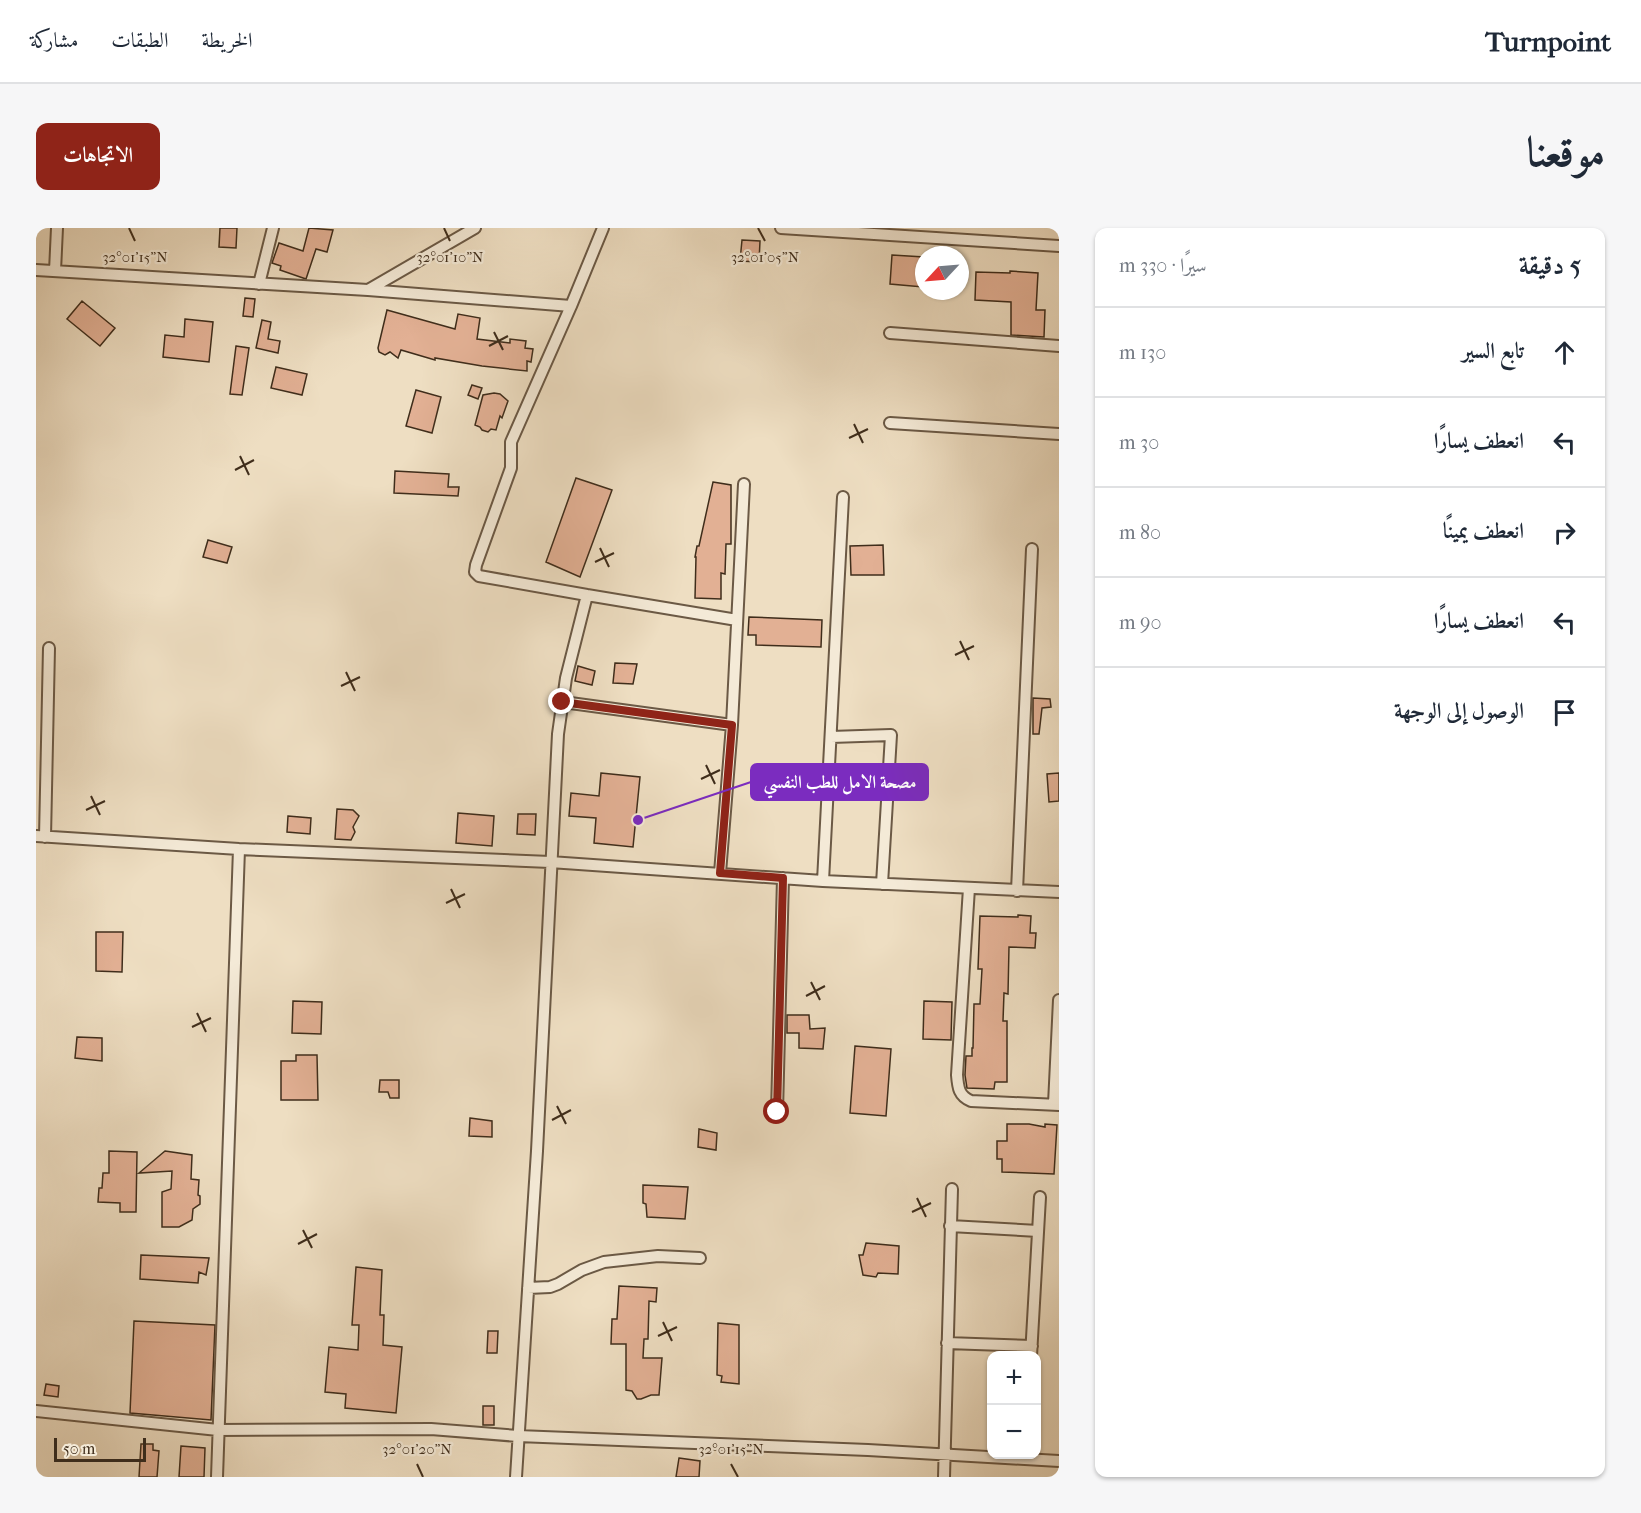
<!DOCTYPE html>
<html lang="ar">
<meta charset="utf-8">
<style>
:root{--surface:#fff;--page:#f6f6f7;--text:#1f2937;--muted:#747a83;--line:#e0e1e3;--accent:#8f2418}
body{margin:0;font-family:"IM FELL French Canon",Amiri,serif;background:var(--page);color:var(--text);direction:rtl}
.controls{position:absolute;right:18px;bottom:18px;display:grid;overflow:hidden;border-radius:12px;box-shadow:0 2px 4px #0004}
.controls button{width:54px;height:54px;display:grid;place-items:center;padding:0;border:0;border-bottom:2px solid var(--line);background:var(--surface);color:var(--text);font:30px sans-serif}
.compass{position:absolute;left:879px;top:18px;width:54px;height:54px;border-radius:50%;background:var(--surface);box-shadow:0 2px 4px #0004;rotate:244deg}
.scale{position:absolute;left:18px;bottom:15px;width:92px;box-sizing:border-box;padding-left:6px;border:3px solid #3f2d1b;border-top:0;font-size:16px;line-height:21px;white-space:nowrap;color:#3f2d1b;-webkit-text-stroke:4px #f4ead7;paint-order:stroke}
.stop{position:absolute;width:18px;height:18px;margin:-14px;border:4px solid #8f2418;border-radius:50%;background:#fff}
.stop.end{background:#8f2418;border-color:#fff;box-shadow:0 2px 6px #0008}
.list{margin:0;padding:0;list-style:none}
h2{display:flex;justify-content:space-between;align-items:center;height:78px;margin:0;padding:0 24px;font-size:26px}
h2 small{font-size:20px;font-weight:400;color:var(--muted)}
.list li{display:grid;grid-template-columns:39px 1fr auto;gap:18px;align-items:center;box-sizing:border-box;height:90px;padding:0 24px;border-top:2px solid var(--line)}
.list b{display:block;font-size:22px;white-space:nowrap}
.list em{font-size:20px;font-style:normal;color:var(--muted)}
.icon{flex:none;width:33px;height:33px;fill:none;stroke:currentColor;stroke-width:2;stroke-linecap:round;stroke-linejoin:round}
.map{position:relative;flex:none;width:1023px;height:1249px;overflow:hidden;direction:ltr;border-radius:12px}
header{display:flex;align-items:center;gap:36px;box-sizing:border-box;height:84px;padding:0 30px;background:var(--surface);border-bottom:2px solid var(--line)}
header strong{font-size:28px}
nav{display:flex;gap:33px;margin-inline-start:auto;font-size:21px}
.intro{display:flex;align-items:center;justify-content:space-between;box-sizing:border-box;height:144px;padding:0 36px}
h1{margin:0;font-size:42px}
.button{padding:15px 27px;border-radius:12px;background:var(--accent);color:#fff;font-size:21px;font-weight:700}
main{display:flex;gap:36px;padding:0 36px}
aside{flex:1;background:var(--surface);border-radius:12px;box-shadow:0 2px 4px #0004}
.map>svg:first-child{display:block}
.building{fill:#e2b094;stroke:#3f2d1b;stroke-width:1.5}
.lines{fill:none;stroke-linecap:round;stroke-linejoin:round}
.minor-casing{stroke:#6b5945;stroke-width:14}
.minor{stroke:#f4ead7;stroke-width:10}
.route{stroke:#8f2418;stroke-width:8}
.ticks{fill:none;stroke:#3f2d1b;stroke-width:2}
.ticks-label{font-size:15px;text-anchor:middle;fill:#3f2d1b;stroke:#f4ead7;stroke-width:4.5;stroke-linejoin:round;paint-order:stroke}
.leader{fill:none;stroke:#7b2cbf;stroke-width:2}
.callout-dot{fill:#7b2cbf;stroke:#f4ead7;stroke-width:2}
.callout{fill:#7b2cbf;stroke:#7b2cbf;stroke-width:2}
.callout-label{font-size:18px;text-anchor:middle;font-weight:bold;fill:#fff}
</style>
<header>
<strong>Turnpoint</strong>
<nav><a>الخريطة</a><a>الطبقات</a><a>مشاركة</a></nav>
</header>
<div class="intro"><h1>موقعنا</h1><a class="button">الاتجاهات</a></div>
<main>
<aside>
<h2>5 دقيقة<small>سيرًا · 330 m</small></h2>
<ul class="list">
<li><svg class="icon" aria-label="ahead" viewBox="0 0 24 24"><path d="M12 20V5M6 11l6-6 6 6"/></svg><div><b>تابع السير</b></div><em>130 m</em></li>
<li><svg class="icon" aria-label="left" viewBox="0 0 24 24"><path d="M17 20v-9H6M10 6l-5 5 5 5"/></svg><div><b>انعطف يسارًا</b></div><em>30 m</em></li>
<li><svg class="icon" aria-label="right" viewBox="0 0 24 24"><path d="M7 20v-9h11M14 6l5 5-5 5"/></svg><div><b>انعطف يمينًا</b></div><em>80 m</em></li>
<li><svg class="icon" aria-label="left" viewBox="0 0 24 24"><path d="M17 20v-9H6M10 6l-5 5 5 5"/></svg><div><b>انعطف يسارًا</b></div><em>90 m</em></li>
<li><svg class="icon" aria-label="arrive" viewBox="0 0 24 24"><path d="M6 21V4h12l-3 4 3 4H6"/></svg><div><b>الوصول إلى الوجهة</b></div></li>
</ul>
</aside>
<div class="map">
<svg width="1023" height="1249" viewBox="0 0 1023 1249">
<rect width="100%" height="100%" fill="#eedec2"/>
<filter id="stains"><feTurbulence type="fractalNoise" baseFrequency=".00333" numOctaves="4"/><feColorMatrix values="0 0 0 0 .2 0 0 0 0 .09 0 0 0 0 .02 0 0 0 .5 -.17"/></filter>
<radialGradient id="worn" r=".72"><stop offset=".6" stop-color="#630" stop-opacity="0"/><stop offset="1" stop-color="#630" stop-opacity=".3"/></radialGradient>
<path class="building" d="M 184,0 L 201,0 L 200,20 L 183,19 Z
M 273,0 L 297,2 L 291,24 L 280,21 L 270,51 L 244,42 L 245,38 L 236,35 L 243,15 L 267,23 Z
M 706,12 L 724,13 L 723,34 L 704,33 Z
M 856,27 L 888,29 L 887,59 L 854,56 Z
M 974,43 L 1002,45 L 1000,82 L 1009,82 L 1008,109 L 975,107 L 975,74 L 939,72 L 940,44 L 974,45 Z
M 209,70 L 219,71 L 217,89 L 207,88 Z
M 46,73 L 79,100 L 64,118 L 31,91 Z
M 351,82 L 419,101 L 422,86 L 444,90 L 441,111 L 474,115 L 474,111 L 490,113 L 489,120 L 497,121 L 495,134 L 491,133 L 491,143 L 446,138 L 399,130 L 399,132 L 365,122 L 362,130 L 354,124 L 349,127 L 343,124 L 342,120 Z
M 149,91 L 177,94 L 173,134 L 127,129 L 129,107 L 148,109 Z
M 226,92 L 235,94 L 232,111 L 244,113 L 242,125 L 220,120 Z
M 200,118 L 213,120 L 206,167 L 194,166 Z
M 240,139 L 271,146 L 266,167 L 235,160 Z
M 436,157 L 446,160 L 442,171 L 432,167 Z
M 380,162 L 405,169 L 396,205 L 370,198 Z
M 458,165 L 464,166 L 472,173 L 466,190 L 464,188 L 460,202 L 455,201 L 452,204 L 446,202 L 444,199 L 439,197 L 447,167 Z
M 359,243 L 413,246 L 412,259 L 423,259 L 422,268 L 358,265 Z
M 540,250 L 576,262 L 544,349 L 510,334 Z
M 677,254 L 695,257 L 695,316 L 690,316 L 689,346 L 685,345 L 685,371 L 659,370 L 660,329 L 659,329 L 661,318 L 663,318 Z
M 172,312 L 196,319 L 191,335 L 167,329 Z
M 847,317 L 848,347 L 815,347 L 814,318 Z
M 713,389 L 786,392 L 785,419 L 720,417 L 720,407 L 712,407 Z
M 579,435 L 601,436 L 597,456 L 577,455 Z
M 542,438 L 559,443 L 556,457 L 539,453 Z
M 997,470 L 1014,471 L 1015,479 L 1006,480 L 1003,506 L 997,506 Z
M 565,545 L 604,549 L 597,619 L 558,615 L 560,590 L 533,588 L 535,565 L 563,568 Z
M 1023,545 L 1023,573 L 1013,574 L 1011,546 Z
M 301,581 L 317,582 L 323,588 L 317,599 L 319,604 L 315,612 L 299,611 Z
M 422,585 L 458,588 L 456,618 L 420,615 Z
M 482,586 L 500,586 L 499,607 L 481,606 Z
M 252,588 L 275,590 L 274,606 L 251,604 Z
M 982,687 L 995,688 L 994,705 L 1000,705 L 999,720 L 973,719 L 972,766 L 968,765 L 967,793 L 971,793 L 971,854 L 959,854 L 958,861 L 931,860 L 929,847 L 930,828 L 936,828 L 936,820 L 937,820 L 938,776 L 944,776 L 946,741 L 942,741 L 944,688 L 982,689 Z
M 60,704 L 87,704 L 86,744 L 60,743 Z
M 257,773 L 286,774 L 285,806 L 256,805 Z
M 888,773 L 916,774 L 915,812 L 887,811 Z
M 751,787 L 773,787 L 774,801 L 789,800 L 787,821 L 763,820 L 763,805 L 751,805 Z
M 41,809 L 66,810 L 66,833 L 39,830 Z
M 819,818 L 855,821 L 850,888 L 814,885 Z
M 260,827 L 281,827 L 282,872 L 245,872 L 245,833 L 260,833 Z
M 344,852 L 363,852 L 363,870 L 354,870 L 352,864 L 343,864 Z
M 434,890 L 456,893 L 456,909 L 433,908 Z
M 971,896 L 993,896 L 1009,899 L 1009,896 L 1021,897 L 1018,946 L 966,944 L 966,931 L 961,931 L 961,913 L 971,913 Z
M 663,901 L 681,905 L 680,922 L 662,919 Z
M 73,923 L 101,924 L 100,984 L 84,984 L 84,975 L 62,974 L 63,960 L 66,960 L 67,945 L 73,945 Z
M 129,923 L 156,927 L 155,951 L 163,952 L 162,967 L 164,968 L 164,976 L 157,981 L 156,992 L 143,999 L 126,999 L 126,964 L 135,961 L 136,943 L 103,945 Z
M 607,957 L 652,959 L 649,991 L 611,989 L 610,976 L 607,975 Z
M 830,1015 L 863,1018 L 862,1046 L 842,1045 L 840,1049 L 827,1047 L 823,1027 L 827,1027 Z
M 105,1027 L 173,1030 L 170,1047 L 163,1044 L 162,1055 L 104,1051 Z
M 320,1039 L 346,1042 L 344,1087 L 348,1087 L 347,1117 L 366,1119 L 360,1185 L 309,1180 L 310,1166 L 289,1164 L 293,1119 L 322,1122 L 323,1097 L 316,1097 Z
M 583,1058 L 621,1060 L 620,1074 L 613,1073 L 612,1111 L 608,1111 L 607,1130 L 626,1130 L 623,1167 L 615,1167 L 605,1171 L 601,1171 L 596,1163 L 590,1162 L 590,1116 L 575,1116 L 576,1091 L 581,1091 Z
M 98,1093 L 179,1097 L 175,1192 L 94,1185 Z
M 682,1095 L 703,1097 L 703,1156 L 685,1154 L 686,1148 L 681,1147 Z
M 452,1103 L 462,1103 L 461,1125 L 451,1125 Z
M 10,1156 L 23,1158 L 22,1169 L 8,1167 Z
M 447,1178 L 458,1178 L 458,1197 L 447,1197 Z
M 105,1216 L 117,1216 L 117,1222 L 123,1223 L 121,1249 L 103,1249 Z
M 145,1218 L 169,1220 L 168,1249 L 143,1249 Z
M 643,1230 L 664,1233 L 663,1249 L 640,1249 Z"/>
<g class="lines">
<g class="minor-casing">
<path id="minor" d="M 745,0 L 1023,18
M 0,42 L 332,62 L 535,78
M 19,43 L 21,0
M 223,56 L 237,0
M 332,62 L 439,0
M 854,105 L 1023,118
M 854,195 L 1023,206
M 551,367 L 701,392
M 527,474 L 696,497
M 795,509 L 855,507 L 846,656
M 0,608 L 203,621 L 514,634 L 787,653 L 1023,664
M 9,609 L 13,420
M 684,645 L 696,497 L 708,256
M 787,653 L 807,269
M 933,660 L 921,847 C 922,860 923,868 935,873 L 1023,877
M 981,663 L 996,321
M 1018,876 L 1023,772
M 741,884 L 747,650
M 914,998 L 1002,1003
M 492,1060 L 514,1059 L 522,1056 L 546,1042 L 568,1034 L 622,1028 L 664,1030
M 911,1115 L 996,1118
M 995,1128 L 1004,969
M 0,1183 L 182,1202 L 395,1201 L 482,1208 L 832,1222 L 1023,1233
M 181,1249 L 203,621
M 480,1249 L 501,923 L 522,506 L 530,450 L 551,367 L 443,348 L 439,344 L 440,337 L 475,240 L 475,214 L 535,78 L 567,0
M 908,1249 L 916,961"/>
</g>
<use href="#minor" class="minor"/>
</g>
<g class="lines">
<path class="route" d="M 526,474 L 696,497 L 684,645 L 747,650 L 741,884"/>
</g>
<path class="ticks" d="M 93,0 L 99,13M 408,0 L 414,13M 722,0 L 729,13M 458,104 L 467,122M 453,118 L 472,108M 818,196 L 827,215M 813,210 L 832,201M 204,228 L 213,247M 199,242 L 218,232M 564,320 L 573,339M 559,334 L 578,325M 924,413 L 933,432M 919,427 L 938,418M 310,444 L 319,463M 305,458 L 324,449M 670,537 L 679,556M 665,551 L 684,542M 55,568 L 64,587M 50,582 L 69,573M 415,661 L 424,680M 410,675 L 429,666M 775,754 L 784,772M 770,768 L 789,758M 161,785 L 170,804M 156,799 L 175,790M 521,878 L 530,896M 516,892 L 535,882M 881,970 L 890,989M 876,984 L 895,975M 267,1002 L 276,1020M 262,1016 L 281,1006M 627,1094 L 636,1113M 622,1108 L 641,1099M 381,1236 L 387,1249M 695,1236 L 702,1249"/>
<g class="ticks-label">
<text x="99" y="34">32°01'15"N</text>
<text x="414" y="34">32°01'10"N</text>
<text x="729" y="34">32°01'05"N</text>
<text x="381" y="1226">32°01'20"N</text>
<text x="695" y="1226">32°01'15"N</text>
</g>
<path class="leader" d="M602 592L715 554"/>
<circle class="callout-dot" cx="602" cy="592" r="6"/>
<rect class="callout" x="715" y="536" width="177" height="36" rx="6"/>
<g class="callout-label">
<text x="804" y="560">مصحة الامل للطب النفسي</text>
</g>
<rect width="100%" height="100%" filter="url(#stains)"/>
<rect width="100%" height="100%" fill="url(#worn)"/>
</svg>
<div class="controls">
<button>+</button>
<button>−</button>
</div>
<svg class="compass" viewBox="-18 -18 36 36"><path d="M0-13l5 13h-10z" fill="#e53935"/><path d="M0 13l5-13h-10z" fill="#747a83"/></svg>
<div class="scale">50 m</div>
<div class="stop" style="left:741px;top:884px"></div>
<div class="stop end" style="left:526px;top:474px"></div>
</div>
</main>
